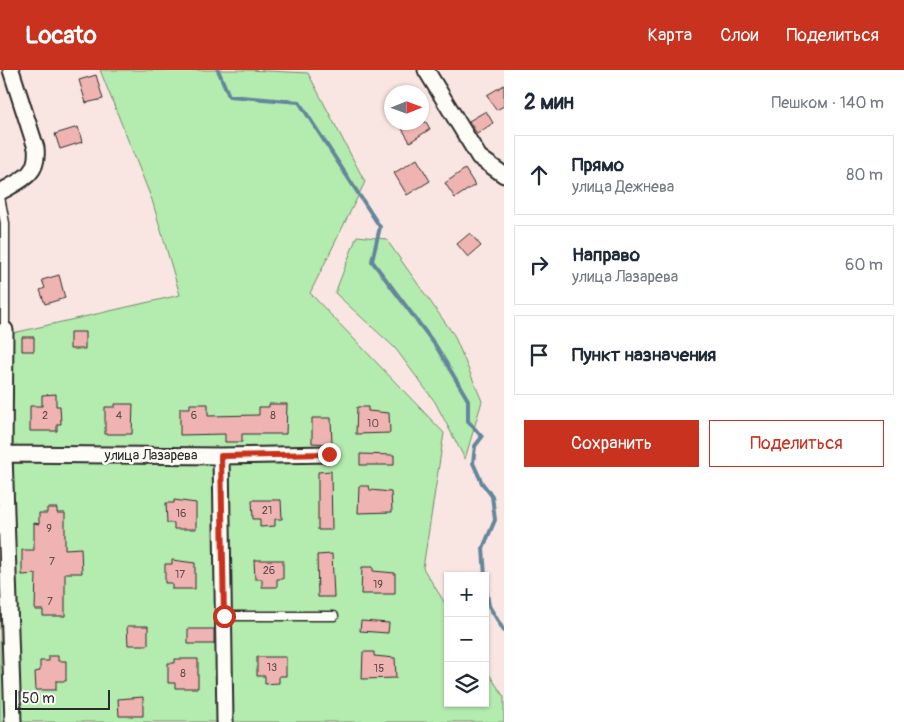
<!DOCTYPE html>
<html lang="ru">
<meta charset="utf-8">
<style>
:root{--surface:#fff;--page:#f6f6f7;--text:#1f2937;--muted:#747a83;--line:#e0e1e3;--accent:#c8321e}
body{margin:0;font-family:Pangolin,sans-serif;background:var(--page);color:var(--text)}
.controls{position:absolute;right:15px;bottom:15px;display:grid;overflow:hidden;border-radius:0px;box-shadow:0 1px 4px #0004}
.controls button{width:45px;height:45px;display:grid;place-items:center;padding:0;border:0;border-bottom:1px solid var(--line);background:var(--surface);color:var(--text);font:25px sans-serif}
.compass{position:absolute;left:384px;top:15px;width:45px;height:45px;border-radius:50%;background:var(--surface);box-shadow:0 1px 4px #0004;rotate:89deg}
.scale{position:absolute;left:15px;bottom:12px;width:95px;box-sizing:border-box;padding-left:5px;border:2px solid #2b2b2b;border-top:0;font-size:14px;line-height:18px;white-space:nowrap;color:#2b2b2b;-webkit-text-stroke:4px #fdfcf7;paint-order:stroke}
.stop{position:absolute;width:15px;height:15px;margin:-11px;border:4px solid #c8321e;border-radius:50%;background:#fff}
.stop.end{background:#c8321e;border-color:#fff;box-shadow:0 1px 5px #0008}
.list{margin:0;padding:0;list-style:none}
h2{display:flex;justify-content:space-between;align-items:center;height:65px;margin:0;padding:0 20px;font-size:21px}
h2 small{font-size:16px;font-weight:400;color:var(--muted)}
.list li{display:grid;grid-template-columns:32px 1fr auto;gap:15px;align-items:center;box-sizing:border-box;height:80px;margin:0 10px 10px;padding:0 10px;border:1px solid var(--line);border-radius:0px}
.list b{display:block;font-size:19px;white-space:nowrap}
.list p{margin:0;font-size:16px;white-space:nowrap;color:var(--muted)}
.list em{font-size:16px;font-style:normal;color:var(--muted)}
.actions{display:flex;gap:10px;padding:15px 20px}
.actions a{flex:1;padding:11px 0;border:1px solid var(--accent);border-radius:0px;text-align:center;font-size:18px;color:var(--accent)}
.actions .main{background:var(--accent);color:#fff}
.icon{flex:none;width:28px;height:28px;fill:none;stroke:currentColor;stroke-width:2;stroke-linecap:round;stroke-linejoin:round}
.map{position:relative;flex:none;width:504px;height:652px;overflow:hidden}
header{display:flex;align-items:center;gap:30px;box-sizing:border-box;height:70px;padding:0 25px;background:var(--accent);color:#fff}
header strong{font-size:24px}
nav{display:flex;gap:28px;margin-inline-start:auto;font-size:18px}
main{display:flex}
aside{flex:1;background:var(--surface)}
.map>svg:first-child{display:block}
.green{fill:#b4ebae;stroke:#708b6c}
.lines{fill:none;stroke-linecap:round;stroke-linejoin:round}
.stream{stroke:#63869c;stroke-width:4}
.building{fill:#efb4b1;stroke:#2b2b2b}
.lane-casing{stroke:#2b2b2b;stroke-width:11}
.street-casing{stroke:#2b2b2b;stroke-width:19}
.lane{stroke:#fdfcf7;stroke-width:8}
.street{stroke:#fdfcf7;stroke-width:15}
.route{stroke:#c8321e;stroke-width:6}
.labels{text-anchor:middle;stroke-width:5;stroke-linejoin:round;paint-order:stroke}
.number-label{font-size:11px;fill:#5c4d4c}
.street-label{font-size:14px;fill:#2b2b2b;stroke:#fdfcf7}
</style>
<header>
<strong>Locato</strong>
<nav><a>Карта</a><a>Слои</a><a>Поделиться</a></nav>
</header>
<main>
<div class="map">
<svg width="504" height="652" viewBox="0 0 504 652">
<rect width="100%" height="100%" fill="#f9e6e2"/>
<filter id="ink" filterUnits="userSpaceOnUse"><feTurbulence type="fractalNoise" baseFrequency=".02" numOctaves="2"/><feDisplacementMap in="SourceGraphic" scale="10" xChannelSelector="R" yChannelSelector="G"/><feConvolveMatrix kernelMatrix="1 2 1 2 8 2 1 2 1" color-interpolation-filters="sRGB"/></filter>
<g filter="url(#ink)">
<path class="green" d="M 100,0 L 248,0 L 308,3 L 365,112 L 310,223 L 444,363 L 423,498 L 448,538 L 448,633 L 485,633 L 485,598 L 504,627 L 504,652 L 0,652 L 0,266 L 180,225 L 152,130 Z
M 357,166 L 386,169 L 454,265 L 482,331 L 465,389 L 435,332 L 395,278 L 335,223 Z"/>
<g class="lines">
<path class="stream" d="M 218,0 L 229,26 L 299,32 L 380,157 L 372,191 L 436,276 L 468,330 L 468,351 L 482,367 L 475,376 L 473,393 L 482,413 L 492,426 L 495,450 L 483,478 L 485,506
M 485,512 L 489,536 L 504,561"/>
</g>
<path class="building" d="M 96,5 L 103,29 L 86,33 L 79,10 Z
M 504,15 L 504,36 L 496,40 L 487,25 Z
M 486,41 L 493,53 L 477,64 L 469,51 Z
M 398,52 L 426,52 L 430,59 L 410,72 Z
M 78,57 L 82,72 L 60,79 L 55,64 Z
M 417,89 L 430,111 L 407,125 L 394,103 Z
M 465,99 L 475,115 L 455,128 L 445,113 Z
M 470,163 L 481,176 L 468,187 L 457,174 Z
M 59,205 L 65,228 L 45,234 L 40,220 L 45,218 L 42,210 Z
M 70,262 L 85,262 L 85,279 L 70,279 Z
M 22,267 L 34,267 L 34,281 L 22,281 Z
M 56,324 L 56,336 L 60,336 L 61,354 L 57,354 L 57,361 L 30,361 L 30,336 L 42,336 L 42,325 Z
M 115,334 L 133,334 L 132,364 L 105,364 L 105,337 L 115,337 Z
M 190,334 L 208,334 L 208,346 L 259,345 L 259,337 L 269,337 L 269,334 L 287,334 L 286,364 L 242,364 L 242,372 L 225,372 L 225,364 L 180,365 L 180,338 L 190,338 Z
M 357,337 L 368,337 L 368,341 L 389,343 L 390,363 L 356,364 Z
M 312,348 L 331,348 L 332,374 L 312,373 Z
M 360,384 L 394,385 L 394,395 L 360,395 Z
M 331,401 L 332,460 L 318,460 L 318,402 Z
M 359,416 L 369,416 L 370,420 L 391,422 L 392,442 L 358,443 Z
M 174,430 L 196,433 L 196,459 L 174,459 L 174,453 L 167,453 L 166,433 L 174,433 Z
M 252,430 L 281,430 L 282,449 L 275,449 L 275,456 L 260,457 L 260,449 L 253,449 Z
M 47,438 L 57,438 L 57,443 L 65,443 L 65,479 L 81,478 L 82,503 L 65,503 L 65,546 L 43,546 L 43,540 L 35,540 L 36,504 L 22,505 L 22,480 L 34,480 L 34,453 L 39,454 L 39,443 L 47,443 Z
M 332,484 L 334,527 L 318,527 L 317,485 Z
M 172,490 L 195,493 L 195,519 L 172,519 L 172,513 L 165,513 L 165,494 L 172,494 Z
M 254,490 L 283,490 L 283,509 L 277,509 L 277,517 L 262,517 L 262,509 L 255,509 Z
M 362,497 L 373,497 L 373,501 L 395,503 L 395,524 L 361,524 Z
M 361,551 L 389,553 L 388,563 L 360,561 Z
M 127,556 L 148,556 L 148,575 L 128,575 Z
M 188,559 L 214,559 L 214,574 L 188,574 Z
M 363,582 L 374,582 L 374,586 L 395,588 L 396,608 L 362,609 Z
M 49,586 L 58,586 L 58,591 L 66,591 L 66,611 L 56,611 L 56,620 L 36,620 L 35,602 L 40,601 L 40,591 L 49,591 Z
M 257,587 L 286,587 L 286,606 L 279,606 L 279,613 L 265,614 L 265,606 L 257,606 Z
M 175,589 L 198,589 L 198,618 L 175,618 L 175,613 L 168,613 L 168,593 L 175,593 Z
M 143,627 L 143,646 L 119,646 L 118,629 Z"/>
<g class="lines">
<g class="lane-casing">
<path id="lane" d="M 0,127 L 5,153 L 5,260
M 224,546 L 334,546"/>
</g>
<g class="street-casing">
<path id="street" d="M 426,0 L 479,87 L 504,105
M 0,122 C 21,110 39,105 36,78 L 11,0
M 5,260 L 4,384 L 13,652
M 4,384 L 221,386 L 329,384
M 221,386 L 225,652"/>
</g>
<use href="#lane" class="lane"/>
<use href="#street" class="street"/>
</g>
</g>
<g class="lines" filter="url(#ink)">
<path class="route" d="M 224,546 L 221,386 L 329,384"/>
</g>
<g class="labels">
<g class="number-label">
<text x="45" y="349">2</text>
<text x="119" y="349">4</text>
<text x="194" y="349">6</text>
<text x="273" y="349">8</text>
<text x="373" y="357">10</text>
<text x="267" y="444">21</text>
<text x="181" y="447">16</text>
<text x="49" y="462">9</text>
<text x="52" y="495">7</text>
<text x="269" y="504">26</text>
<text x="180" y="508">17</text>
<text x="378" y="518">19</text>
<text x="50" y="535">7</text>
<text x="272" y="601">13</text>
<text x="379" y="602">15</text>
<text x="183" y="607">8</text>
</g>
<g class="street-label">
<text x="151" y="390">улица Лазарева</text>
</g>
</g>
</svg>
<div class="controls">
<button>+</button>
<button>−</button>
<button><svg class="icon" aria-label="layers" viewBox="0 0 24 24"><path d="M12 4l9 5-9 5-9-5zM3 14l9 5 9-5"/></svg></button>
</div>
<svg class="compass" viewBox="-18 -18 36 36"><path d="M0-13l5 13h-10z" fill="#e53935"/><path d="M0 13l5-13h-10z" fill="#747a83"/></svg>
<div class="scale">50 m</div>
<div class="stop" style="left:224px;top:546px"></div>
<div class="stop end" style="left:329px;top:384px"></div>
</div>
<aside>
<h2>2 мин<small>Пешком · 140 m</small></h2>
<ul class="list">
<li><svg class="icon" aria-label="ahead" viewBox="0 0 24 24"><path d="M12 20V5M6 11l6-6 6 6"/></svg><div><b>Прямо</b><p>улица Дежнева</p></div><em>80 m</em></li>
<li><svg class="icon" aria-label="right" viewBox="0 0 24 24"><path d="M7 20v-9h11M14 6l5 5-5 5"/></svg><div><b>Направо</b><p>улица Лазарева</p></div><em>60 m</em></li>
<li><svg class="icon" aria-label="arrive" viewBox="0 0 24 24"><path d="M6 21V4h12l-3 4 3 4H6"/></svg><div><b>Пункт назначения</b></div></li>
</ul>
<div class="actions"><a class="main">Сохранить</a><a>Поделиться</a></div>
</aside>
</main>
